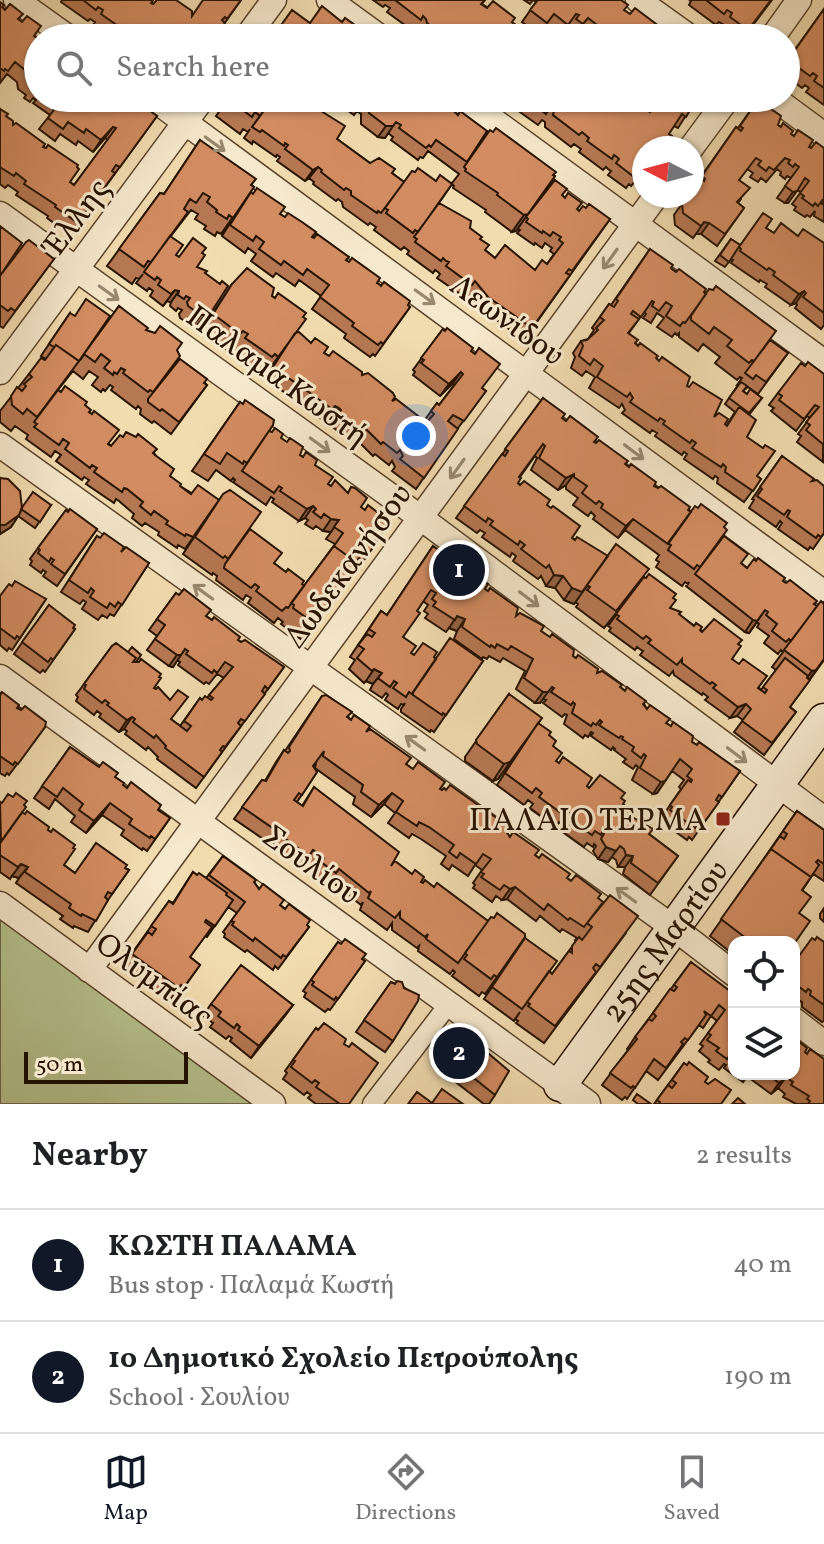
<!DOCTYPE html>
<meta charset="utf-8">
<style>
:root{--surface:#fff;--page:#f6f6f6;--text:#202124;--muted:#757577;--line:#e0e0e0;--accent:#111827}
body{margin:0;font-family:Vollkorn,serif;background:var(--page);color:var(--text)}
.controls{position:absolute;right:24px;bottom:24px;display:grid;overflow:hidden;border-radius:16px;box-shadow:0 2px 6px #0004}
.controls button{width:72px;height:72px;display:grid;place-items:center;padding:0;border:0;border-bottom:2px solid var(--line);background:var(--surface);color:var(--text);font:40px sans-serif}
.compass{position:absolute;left:632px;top:136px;width:72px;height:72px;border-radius:50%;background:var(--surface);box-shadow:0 2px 6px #0004;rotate:276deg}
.scale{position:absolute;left:24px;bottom:20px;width:164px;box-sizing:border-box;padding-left:8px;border:4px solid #271200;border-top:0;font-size:22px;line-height:28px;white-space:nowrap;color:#271200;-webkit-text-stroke:6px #f6e8cc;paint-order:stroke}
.you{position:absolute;left:416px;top:436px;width:28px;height:28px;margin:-20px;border:6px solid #fff;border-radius:50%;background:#1a73e8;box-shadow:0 0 0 12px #1a73e833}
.badge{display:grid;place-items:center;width:52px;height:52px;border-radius:50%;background:var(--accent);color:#fff;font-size:26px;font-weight:700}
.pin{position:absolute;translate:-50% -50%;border:4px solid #fff;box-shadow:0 2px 8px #0006}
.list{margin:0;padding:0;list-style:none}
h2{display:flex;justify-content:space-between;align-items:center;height:104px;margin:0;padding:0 32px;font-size:34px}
h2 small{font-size:26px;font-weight:400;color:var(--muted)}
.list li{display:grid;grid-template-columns:52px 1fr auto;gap:24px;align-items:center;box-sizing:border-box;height:112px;padding:0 32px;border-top:2px solid var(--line)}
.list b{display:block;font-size:30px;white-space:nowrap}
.list p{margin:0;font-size:26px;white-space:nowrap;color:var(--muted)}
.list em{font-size:26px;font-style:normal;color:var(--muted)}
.icon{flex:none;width:44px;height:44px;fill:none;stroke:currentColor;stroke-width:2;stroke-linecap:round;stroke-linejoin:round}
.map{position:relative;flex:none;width:824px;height:1104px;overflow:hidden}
.search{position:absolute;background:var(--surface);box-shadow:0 2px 6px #0004;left:24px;right:24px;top:24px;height:88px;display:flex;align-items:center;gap:20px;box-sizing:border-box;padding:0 28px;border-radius:44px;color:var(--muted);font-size:30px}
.sheet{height:328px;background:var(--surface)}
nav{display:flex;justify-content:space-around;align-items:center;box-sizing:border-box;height:112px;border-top:2px solid var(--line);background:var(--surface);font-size:22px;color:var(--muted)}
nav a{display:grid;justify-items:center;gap:4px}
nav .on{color:var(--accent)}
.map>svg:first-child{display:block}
.green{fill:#b5c28f;stroke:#6e6a48;stroke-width:2}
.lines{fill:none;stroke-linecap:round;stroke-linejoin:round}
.pedestrian-casing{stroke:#5a442c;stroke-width:21}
.minor-casing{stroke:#5a442c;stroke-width:27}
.tertiary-casing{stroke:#5a442c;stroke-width:31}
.secondary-casing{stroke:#271200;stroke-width:35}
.pedestrian{stroke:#f6e8cc;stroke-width:18}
.minor{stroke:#f6e8cc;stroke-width:24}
.tertiary{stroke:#f6e8cc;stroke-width:28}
.secondary{stroke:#f6e8cc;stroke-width:32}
.wall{fill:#b57853;stroke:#271200;stroke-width:2;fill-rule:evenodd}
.shaded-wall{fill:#936244;stroke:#271200;stroke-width:2}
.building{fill:#d28c61;stroke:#271200;stroke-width:2}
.oneway{stroke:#998870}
.poi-dot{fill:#8f2418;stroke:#f6e8cc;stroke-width:3}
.labels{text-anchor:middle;stroke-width:6;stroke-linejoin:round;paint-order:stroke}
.street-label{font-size:32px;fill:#271200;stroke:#f6e8cc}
.poi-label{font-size:32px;fill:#271200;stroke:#f6e8cc;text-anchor:end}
</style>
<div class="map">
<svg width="824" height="1104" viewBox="0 0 824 1104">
<rect width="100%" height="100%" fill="#f1dcb0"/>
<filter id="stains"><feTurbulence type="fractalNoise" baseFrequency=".0025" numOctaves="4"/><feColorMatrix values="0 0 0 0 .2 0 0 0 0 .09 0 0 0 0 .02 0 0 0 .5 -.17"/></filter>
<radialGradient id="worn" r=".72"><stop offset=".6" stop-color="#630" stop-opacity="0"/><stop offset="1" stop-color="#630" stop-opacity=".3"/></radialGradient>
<path class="green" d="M 0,918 L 255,1104 L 0,1104 Z"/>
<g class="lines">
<g class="pedestrian-casing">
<path id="pedestrian" d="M 372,1104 L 448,1005"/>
</g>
<g class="minor-casing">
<path id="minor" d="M 16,0 L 69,38
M 329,0 L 381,38
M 638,0 L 691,38
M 246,38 L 274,0
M 772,38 L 799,0
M 152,98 L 824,593
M 463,98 L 824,362
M 774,98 L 824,135
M 691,148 L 728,98
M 0,214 L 421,518 L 824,819
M 0,372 L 203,98
M 0,445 L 674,928 L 734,974
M 0,677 L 560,1085
M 0,904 L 273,1104
M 89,970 L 656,196
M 794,1020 L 824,1043"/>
</g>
<g class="tertiary-casing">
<path id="tertiary" d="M 560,1085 L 586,1104"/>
</g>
<g class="secondary-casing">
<g id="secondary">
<path id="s1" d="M 560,1085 L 824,720"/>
</g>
</g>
<use href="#pedestrian" class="pedestrian"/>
<use href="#minor" class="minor"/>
<use href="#tertiary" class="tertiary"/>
<use href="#secondary" class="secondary"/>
</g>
<path class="wall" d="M 62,0 L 153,0 L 151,3 L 192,16 L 241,0 L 214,38 L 111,38 L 93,25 L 95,22 L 90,19 L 88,21 L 61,2 Z
M 373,0 L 485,0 L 482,4 L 512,22 L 513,28 L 510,38 L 423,38 L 419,34 L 418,30 L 415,28 L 413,31 L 387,12 L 390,8 L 385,5 L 383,7 Z
M 524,0 L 621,0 L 624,10 L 662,38 L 675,38 L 588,38 L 589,37 L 580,30 L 575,36 L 568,30 L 571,27 L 568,25 L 560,37 L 546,25 L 539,34 L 522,22 L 536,2 L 533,0 L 530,4 Z
M 689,0 L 772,0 L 743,38 L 735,38 L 722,28 L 724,25 L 719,22 L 716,25 L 689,5 L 691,1 Z
M 0,2 L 2,7 L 18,19 L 38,39 L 38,98 L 130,98 L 131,102 L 157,116 L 70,235 L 47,218 L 48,216 L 16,195 L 18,192 L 8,185 L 5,188 L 0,184 L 0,109 L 13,125 L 43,147 L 70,182 L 74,185 L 108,140 L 105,138 L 93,152 L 78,141 L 76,145 L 60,134 L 55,141 L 39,129 L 50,115 L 33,103 L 36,100 L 33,98 L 30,102 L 24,98 L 26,95 L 18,89 L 17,82 L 7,74 L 0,83 Z
M 824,9 L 824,105 L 806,92 L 809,88 L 805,85 L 802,88 L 786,76 L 786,62 Z
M 229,98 L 310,104 L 337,139 L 370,163 L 392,173 L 404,182 L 436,181 L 452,183 L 459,174 L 428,151 L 423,158 L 420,157 L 418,160 L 391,140 L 393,137 L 388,133 L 385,138 L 378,137 L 361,124 L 361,114 L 357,111 L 354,115 L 331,98 L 443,98 L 454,111 L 468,160 L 530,211 L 562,195 L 579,211 L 610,219 L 524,340 L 480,308 L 466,293 L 463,296 L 437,278 L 440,274 L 438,272 L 435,270 L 433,273 L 407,254 L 409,251 L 404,247 L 401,250 L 374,230 L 376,227 L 370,223 L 368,225 L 343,207 L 342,202 L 338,199 L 336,201 L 313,184 L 314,182 L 309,178 L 305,181 L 277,161 L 280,157 L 277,155 L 276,157 L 253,141 L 252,144 L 244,138 L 250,129 L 248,132 L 243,129 L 240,134 L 216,116 ZM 452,184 L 454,186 L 453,188 L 486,210 L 485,212 L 512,232 L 518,229 L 520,230 L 517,233 L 534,245 L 535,243 L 542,248 L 545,243 L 552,248 L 550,251 L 554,254 L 547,264 L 535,270 L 495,258 L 485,250 L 480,239 L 470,228 L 437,206 Z
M 502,98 L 583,98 L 594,106 L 610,107 L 650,112 L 655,106 L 645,98 L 697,98 L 678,128 L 674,126 L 644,148 L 644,174 L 641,178 L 639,177 L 631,186 L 629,184 L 626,188 L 608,175 L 611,171 L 608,169 L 606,167 L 603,170 L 579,152 L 581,149 L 574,144 L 571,147 L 545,127 L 545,122 L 542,120 L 538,125 L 513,107 L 517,101 L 514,99 L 510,104 Z
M 758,100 L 778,125 L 811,148 L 824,148 L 824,222 L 814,216 L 815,211 L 810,217 L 807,215 L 805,217 L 794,210 L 796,207 L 792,204 L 801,192 L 797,190 L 788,203 L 785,203 L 777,198 L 791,178 L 787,176 L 785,179 L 780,175 L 781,172 L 777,169 L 766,182 L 761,178 L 758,182 L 750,177 L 753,173 L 747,169 L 739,180 L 741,199 L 738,203 L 744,208 L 717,246 L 701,234 L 696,234 L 693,238 L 675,225 L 674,215 L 736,127 L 738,128 Z
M 200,140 L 254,187 L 221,234 L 217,232 L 215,236 L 204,229 L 206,226 L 195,219 L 198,214 L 191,210 L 171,236 L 176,255 L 179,257 L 202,253 L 197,267 L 205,273 L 210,314 L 202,325 L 199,323 L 196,327 L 192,326 L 180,318 L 179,314 L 182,310 L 178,308 L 176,311 L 170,306 L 171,302 L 167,301 L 163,306 L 150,296 L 153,291 L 149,288 L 147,291 L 136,283 L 143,274 L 139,279 L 136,278 L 132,284 L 107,266 L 160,193 L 164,194 Z
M 242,204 L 280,214 L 410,307 L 375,356 L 373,354 L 370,357 L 344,338 L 346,334 L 312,309 L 321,296 L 299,280 L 295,286 L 276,273 L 273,277 L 251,261 L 256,254 L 248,248 L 245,253 L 222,236 Z
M 766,228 L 774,233 L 798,236 L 824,243 L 824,325 L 821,329 L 795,308 L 797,305 L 796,303 L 791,305 L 765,287 L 767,284 L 760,280 L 759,282 L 731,263 L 733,260 L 731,259 L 725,267 L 715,261 L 731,239 L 740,245 Z
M 650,249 L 671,268 L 788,353 L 758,394 L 748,387 L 743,391 L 747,394 L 762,398 L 749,415 L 747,437 L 757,476 L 761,479 L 744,502 L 717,483 L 718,478 L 715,476 L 713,479 L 684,459 L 687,454 L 684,452 L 682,455 L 655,436 L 657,433 L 652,430 L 650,433 L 622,413 L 625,410 L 622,404 L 619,408 L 589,388 L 595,377 L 586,371 L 582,376 L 571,368 L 575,357 L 573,353 L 581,341 L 588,339 L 594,330 L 592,328 L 609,304 L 611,305 ZM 644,312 L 646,314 L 643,318 L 651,323 L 657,313 L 664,318 L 657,327 L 672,337 L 675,333 L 677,335 L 679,333 L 679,337 L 698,351 L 703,344 L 720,357 L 715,363 L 737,380 L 740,377 L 742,378 L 737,385 L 738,385 L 725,404 L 735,412 L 726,426 L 714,417 L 687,386 L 656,358 L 635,343 L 629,333 Z
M 54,259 L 3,328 L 0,326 L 0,276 Z
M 232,284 L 272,296 L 303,317 L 296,333 L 329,356 L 362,375 L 392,401 L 422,419 L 414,431 L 416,432 L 437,403 L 439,405 L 454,385 L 453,383 L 440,396 L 413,375 L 415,372 L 413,370 L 443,329 L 471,351 L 482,388 L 486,391 L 455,432 L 416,489 L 392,471 L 395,467 L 392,461 L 389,465 L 375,454 L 373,456 L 358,441 L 355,444 L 330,425 L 333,421 L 331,419 L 326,418 L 324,421 L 297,401 L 300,398 L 296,396 L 292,398 L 265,378 L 286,346 L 266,374 L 263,371 L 261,374 L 234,355 L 236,351 L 231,348 L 228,351 L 201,331 Z
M 119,306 L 146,330 L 177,350 L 158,386 L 205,383 L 207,385 L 171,434 L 154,421 L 152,423 L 140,414 L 141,409 L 138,406 L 136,409 L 111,390 L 113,387 L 110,385 L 105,391 L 103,389 L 101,392 L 92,385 L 98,377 L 89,371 L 83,379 L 73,371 L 58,390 L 85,405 L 109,444 L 111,446 L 154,453 L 170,476 L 180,486 L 250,529 L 275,564 L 304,586 L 335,544 L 326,539 L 331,532 L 323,531 L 316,526 L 313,529 L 305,524 L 308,520 L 305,518 L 299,521 L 272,502 L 274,499 L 271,497 L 266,505 L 233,482 L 235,480 L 233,478 L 231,481 L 216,470 L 208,481 L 192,471 L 240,402 L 269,431 L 281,438 L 300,455 L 315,465 L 328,484 L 361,507 L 382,533 L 355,573 L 353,571 L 302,640 L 281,624 L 283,622 L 278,618 L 274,623 L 248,603 L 251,598 L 246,595 L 243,600 L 216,580 L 217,576 L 213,573 L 212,575 L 183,554 L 211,512 L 185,549 L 178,545 L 177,548 L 158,535 L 159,532 L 145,523 L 142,526 L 132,518 L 134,514 L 119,501 L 116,499 L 114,503 L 86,484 L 89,480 L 84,477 L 82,480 L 56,461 L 61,455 L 55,451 L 51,457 L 26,439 L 28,435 L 15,426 L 11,431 L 0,422 L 0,411 L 29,374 L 45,360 L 46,359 L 41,356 L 70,313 L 81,359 Z
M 805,366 L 824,374 L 823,462 L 797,442 L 801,436 L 798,434 L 810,418 L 807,416 L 796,431 L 771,411 L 774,408 L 769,405 L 778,393 Z
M 543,398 L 562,418 L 724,536 L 741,563 L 747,568 L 783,581 L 814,604 L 824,660 L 790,707 L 796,712 L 764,755 L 734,732 L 743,720 L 737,716 L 730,718 L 705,700 L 708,697 L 703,693 L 702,695 L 674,675 L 673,671 L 669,676 L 640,655 L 643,651 L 641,650 L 637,647 L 635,650 L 609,631 L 611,628 L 608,626 L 631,595 L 604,628 L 576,607 L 578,604 L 575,602 L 579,597 L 574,604 L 564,600 L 555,588 L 546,586 L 541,576 L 538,579 L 513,561 L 516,556 L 512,553 L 510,557 L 482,537 L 485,533 L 480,530 L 477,533 L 456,518 ZM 535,456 L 537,458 L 531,470 L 558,490 L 566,485 L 566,489 L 578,498 L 573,505 L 588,516 L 591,512 L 595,516 L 593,519 L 618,538 L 625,530 L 659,555 L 656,560 L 659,562 L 656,567 L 682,586 L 685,582 L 688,584 L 689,582 L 686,586 L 745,632 L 749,633 L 757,622 L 759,624 L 757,627 L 769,636 L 764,643 L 778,654 L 781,650 L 783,652 L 772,667 L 776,670 L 761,690 L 732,659 L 738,645 L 700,630 L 670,608 L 673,598 L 644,577 L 572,538 L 547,505 L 518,483 L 520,477 Z
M 782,456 L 812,481 L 824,533 L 813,549 L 810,547 L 808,550 L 778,529 L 782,523 L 780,521 L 776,527 L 749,508 L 754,500 L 752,499 Z
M 0,478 L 22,508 L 51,505 L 35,528 L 18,516 L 11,527 L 0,534 Z
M 66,510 L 97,529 L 57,586 L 43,576 L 46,572 L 43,570 L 41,573 L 30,565 L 32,561 L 30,559 Z
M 97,536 L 121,552 L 149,563 L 114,616 L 110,614 L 107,618 L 102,615 L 98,620 L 82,609 L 86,602 L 83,600 L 80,604 L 61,592 Z
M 433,546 L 516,616 L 541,631 L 573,656 L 597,673 L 620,687 L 644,704 L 647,709 L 692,742 L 740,771 L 692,840 L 689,837 L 687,840 L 662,822 L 664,819 L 662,817 L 681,789 L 679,787 L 684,780 L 672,771 L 657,793 L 653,794 L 632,780 L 638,767 L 636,765 L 633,769 L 623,762 L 626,759 L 614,750 L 615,749 L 613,747 L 611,750 L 591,736 L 593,733 L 591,732 L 588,737 L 585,735 L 583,738 L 564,724 L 567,715 L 565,714 L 562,717 L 543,703 L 546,700 L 543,699 L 540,703 L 535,703 L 516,689 L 525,671 L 503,658 L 500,662 L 489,656 L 487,659 L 483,657 L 482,659 L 454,639 L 457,631 L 449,628 L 446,632 L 425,618 L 428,614 L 424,611 L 428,605 L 423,601 L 417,611 L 403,637 L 411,653 L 414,655 L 436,659 L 483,661 L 434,732 L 431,730 L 430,732 L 401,712 L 401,709 L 405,703 L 404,705 L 401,704 L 398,709 L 385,700 L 388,695 L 386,693 L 382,698 L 370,690 L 373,684 L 366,681 L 364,683 L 349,669 L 355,660 L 350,657 L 381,611 L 387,615 Z
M 12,586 L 46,599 L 12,650 L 9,648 L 7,651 L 0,645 L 0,596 Z
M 176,593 L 238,640 L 284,667 L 196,788 L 157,759 L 158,757 L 148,747 L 146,750 L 125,734 L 127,731 L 124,729 L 119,732 L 99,717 L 101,714 L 97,711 L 94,715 L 76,701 L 78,697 L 76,695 L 112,646 L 159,677 L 154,688 L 172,720 L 180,726 L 200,698 L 202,700 L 207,698 L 224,678 L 217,674 L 209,684 L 206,682 L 204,684 L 178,665 L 180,662 L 177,660 L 173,667 L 169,666 L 147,650 L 157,636 L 149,630 Z
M 49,605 L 75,629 L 45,672 L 43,670 L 40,673 L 14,654 Z
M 0,693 L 45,727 L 9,775 L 7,773 L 5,776 L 0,773 Z
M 509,694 L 530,735 L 549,735 L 553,746 L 556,761 L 589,788 L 621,798 L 627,814 L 649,834 L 678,856 L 650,895 L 623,874 L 625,867 L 618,867 L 616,860 L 612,857 L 608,862 L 598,859 L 593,851 L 596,846 L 594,844 L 593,847 L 587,843 L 584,847 L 563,832 L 566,828 L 563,825 L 559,822 L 556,827 L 530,808 L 533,804 L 528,800 L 524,805 L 497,785 L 530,735 L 498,779 L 493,781 L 465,761 L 465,757 Z
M 322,696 L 406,764 L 440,789 L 505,830 L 510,837 L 571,881 L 598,898 L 626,933 L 544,1043 L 516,1023 L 518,1021 L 515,1019 L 520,1012 L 514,1021 L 484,999 L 525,938 L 552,974 L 576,941 L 575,940 L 577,938 L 562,929 L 560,932 L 540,916 L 536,921 L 507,899 L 502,900 L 496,896 L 492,902 L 473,888 L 475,885 L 473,883 L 482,870 L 475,865 L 468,876 L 452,865 L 449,870 L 441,864 L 446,856 L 421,839 L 412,834 L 409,838 L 388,823 L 395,813 L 384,804 L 371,817 L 353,804 L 355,797 L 315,768 L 316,763 L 313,767 L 317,772 L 297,802 L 302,806 L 314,787 L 391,866 L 421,882 L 434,887 L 488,921 L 525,937 L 485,994 L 482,992 L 479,996 L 452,976 L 455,972 L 453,970 L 450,974 L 418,951 L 419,946 L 417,948 L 392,930 L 392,923 L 387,930 L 360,910 L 363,902 L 361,905 L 331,881 L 328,885 L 313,874 L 316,870 L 305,862 L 301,867 L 275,849 L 278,844 L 274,842 L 272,845 L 234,819 L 262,780 L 265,781 L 276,762 L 284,750 L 285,751 Z
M 70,747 L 99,767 L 115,777 L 123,785 L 170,818 L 147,851 L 143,848 L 142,850 L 121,835 L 124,830 L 102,815 L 86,833 L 71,822 L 75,816 L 55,799 L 49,809 L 34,798 Z
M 0,802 L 14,824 L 48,830 L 64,865 L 75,873 L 125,868 L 129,870 L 108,900 L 88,932 L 74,926 L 73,928 L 60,919 L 63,916 L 16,883 L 19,878 L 12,876 L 10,879 L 0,872 Z
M 797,811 L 824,830 L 824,881 L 813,874 L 802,891 L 799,913 L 794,942 L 734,942 L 734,955 L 710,936 Z
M 223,856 L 254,882 L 259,889 L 309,927 L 278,969 L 275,966 L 273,970 L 247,950 L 245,952 L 224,937 L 225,934 L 223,932 L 237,913 L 228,907 L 207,937 L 205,936 L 190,957 L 200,965 L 176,999 L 173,996 L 171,999 L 123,966 L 169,901 L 173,903 L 193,872 L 197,875 L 206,878 Z
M 824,908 L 824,922 L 820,918 L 820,914 Z
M 815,940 L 824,942 L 824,1021 L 822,1022 L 802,1007 L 802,1002 L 800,1001 L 798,1003 L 794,1000 L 794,963 Z
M 338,942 L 365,961 L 330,1010 L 328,1009 L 325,1012 L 304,997 L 306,993 L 303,991 Z
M 691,962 L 734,1001 L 734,1074 L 749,1074 L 743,1082 L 724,1068 L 726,1065 L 724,1064 L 719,1070 L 708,1062 L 710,1060 L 699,1051 L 703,1046 L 700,1044 L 717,1021 L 711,1016 L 703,1028 L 699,1025 L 658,1080 L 646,1071 L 627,1099 L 625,1097 L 622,1100 L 602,1085 L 628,1050 L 627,1049 L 635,1037 Z
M 391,982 L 404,988 L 393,1041 L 385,1052 L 356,1032 Z
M 211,1004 L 293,1005 L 251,1058 L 230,1041 L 232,1038 L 229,1036 L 226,1039 L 210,1027 L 213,1023 L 203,1016 Z
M 316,1028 L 344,1044 L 349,1104 L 316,1104 L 308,1098 L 311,1095 L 307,1092 L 304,1095 L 283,1079 L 287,1073 L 285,1071 Z
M 456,1037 L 495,1095 L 489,1104 L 484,1104 L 435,1066 Z
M 805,1052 L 824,1104 L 796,1104 L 783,1097 L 785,1094 L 778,1088 L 771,1094 L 752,1080 L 754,1074 L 794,1074 Z
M 684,1063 L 705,1082 L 721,1104 L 654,1104 Z"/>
<path class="shaded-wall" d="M 386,126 L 393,126 L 385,138 L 378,137 Z
M 113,127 L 105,138 L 93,152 L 101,140 Z
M 318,167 L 309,178 L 305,181 L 313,170 Z
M 555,176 L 516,231 L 512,232 L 524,215 Z
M 797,191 L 788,203 L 785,203 L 793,192 Z
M 704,222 L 709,223 L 701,234 L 696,234 Z
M 175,290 L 179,291 L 171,302 L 167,301 L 163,306 Z
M 804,291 L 796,303 L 791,305 L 799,294 Z
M 201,315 L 205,315 L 196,327 L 192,326 Z
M 461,372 L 453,383 L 440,396 L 449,384 Z
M 304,384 L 296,396 L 292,398 L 300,386 Z
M 335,406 L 339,408 L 331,419 L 326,418 L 324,421 Z
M 574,474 L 566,485 L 558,490 L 566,478 Z
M 313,506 L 305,518 L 299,521 L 307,509 Z
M 19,515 L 11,527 L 0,534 L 0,525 Z
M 331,519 L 339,520 L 331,532 L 323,531 Z
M 633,519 L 625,530 L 618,538 L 626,526 Z
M 554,575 L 563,576 L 555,588 L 546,586 Z
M 587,586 L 574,604 L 564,600 L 572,588 Z
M 765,610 L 749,633 L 745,632 L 753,620 Z
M 457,616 L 465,619 L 457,631 L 449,628 Z
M 185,649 L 173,667 L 169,666 L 177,655 Z
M 824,659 L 804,687 L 800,688 L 812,671 Z
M 374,669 L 382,673 L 373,684 L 366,681 Z
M 543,692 L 548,692 L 540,703 L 535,703 Z
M 746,704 L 737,716 L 730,718 L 738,707 Z
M 132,717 L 124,729 L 119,732 L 127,720 Z
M 542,718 L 498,779 L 493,781 L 504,764 Z
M 665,781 L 657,793 L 653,794 L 661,782 Z
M 392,793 L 384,804 L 371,817 L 379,805 Z
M 110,803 L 102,815 L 86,833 L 94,821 Z
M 606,847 L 616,851 L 608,862 L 598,859 Z
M 626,855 L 633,856 L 625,867 L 618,867 Z
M 21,864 L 28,867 L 19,878 L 12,876 Z
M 515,887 L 507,899 L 502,900 L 510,889 Z
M 293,1005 L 285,1016 L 251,1058 L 259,1046 Z
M 786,1077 L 778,1088 L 771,1094 L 779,1083 Z"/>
<path class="building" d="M 83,0 L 153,0 L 151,3 L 153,4 L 157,0 L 176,0 L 192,11 L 192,16 L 203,0 L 241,0 L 227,19 L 225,17 L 222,20 L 225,23 L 214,38 L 134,38 L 131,36 L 134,32 L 130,30 L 128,33 L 101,14 L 103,10 L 98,7 L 96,10 Z
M 395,0 L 485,0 L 481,4 L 487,8 L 493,1 L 515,18 L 512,22 L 516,25 L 513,28 L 515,30 L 509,38 L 447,38 L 427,23 L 426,19 L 423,16 L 421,20 Z
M 538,0 L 621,0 L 628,5 L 624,10 L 630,14 L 635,8 L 660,27 L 655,33 L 662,38 L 666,31 L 675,38 L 607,38 L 605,35 L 602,38 L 593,31 L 597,25 L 588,18 L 583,24 L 576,19 L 579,15 L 576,14 L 568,25 L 554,14 L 547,23 L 530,10 Z
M 706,0 L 771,0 L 748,30 L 730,17 L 732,13 L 727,10 L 724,14 Z
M 0,2 L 4,5 L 2,7 L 5,10 L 10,4 L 23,14 L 18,19 L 22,22 L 27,16 L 41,26 L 34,36 L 38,39 L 38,91 L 33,86 L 35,84 L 26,78 L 25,70 L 15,62 L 8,71 L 5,69 L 4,71 L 0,68 Z
M 322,6 L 342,22 L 345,18 L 359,28 L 356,32 L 364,38 L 272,38 L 279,28 L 284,32 L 286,28 L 282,24 L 292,10 L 310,23 Z
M 824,9 L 824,88 L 814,81 L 817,76 L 813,73 L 810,76 L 788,60 Z
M 50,98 L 130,98 L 131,102 L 135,104 L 137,101 L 157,116 L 120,167 L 116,165 L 112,171 L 115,173 L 97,198 L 94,196 L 92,199 L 94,200 L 78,223 L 55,207 L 56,205 L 24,184 L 26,181 L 16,173 L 14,176 L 0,167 L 0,109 L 8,114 L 6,116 L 13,121 L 13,125 L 16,123 L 45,144 L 43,147 L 46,148 L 48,145 L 78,165 L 77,167 L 79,169 L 70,182 L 74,185 L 116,128 L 113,127 L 101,140 L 86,129 L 84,133 L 68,122 L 63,129 L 48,118 L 58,104 Z
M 229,98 L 272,98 L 260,116 L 255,112 L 252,117 L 228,99 Z
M 273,98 L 314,98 L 310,104 L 345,126 L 337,139 L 370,163 L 379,158 L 395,169 L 392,173 L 404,182 L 381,213 L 378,211 L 377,213 L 351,195 L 351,191 L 346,188 L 344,190 L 321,172 L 322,170 L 318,167 L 313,170 L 285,149 L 288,145 L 285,143 L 284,146 L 262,130 L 260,132 L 252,127 Z
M 354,98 L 443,98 L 456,108 L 454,111 L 458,115 L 460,111 L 487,131 L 467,162 L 436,140 L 431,147 L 429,145 L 426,148 L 399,128 L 401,125 L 396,122 L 393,126 L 386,126 L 369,113 L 370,102 L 365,99 L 362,104 Z
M 525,98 L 583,98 L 594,106 L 599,99 L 610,107 L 614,101 L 633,110 L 638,103 L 650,112 L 660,98 L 697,98 L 686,117 L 682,114 L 669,134 L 672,136 L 663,148 L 644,148 L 644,169 L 640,175 L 637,172 L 634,177 L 616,163 L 619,159 L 617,157 L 614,155 L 612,159 L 587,141 L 589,138 L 582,132 L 579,135 L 553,115 L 554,111 L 550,108 L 546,114 Z
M 758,100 L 781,116 L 778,125 L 781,127 L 783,123 L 793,131 L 791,134 L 794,136 L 798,130 L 813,140 L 809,147 L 811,148 L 816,142 L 824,148 L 824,205 L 822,204 L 823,199 L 818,206 L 815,203 L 813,206 L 802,198 L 804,196 L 800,193 L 809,181 L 805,178 L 797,191 L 793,192 L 785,186 L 799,167 L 795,164 L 793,167 L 788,163 L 790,160 L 785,158 L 774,170 L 769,167 L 766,171 L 758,165 L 761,161 L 756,158 L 739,180 L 750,188 L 737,202 L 744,208 L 725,234 L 709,223 L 704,222 L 701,226 L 683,213 L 682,204 L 687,196 L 692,196 L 692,189 L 700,178 L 704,181 L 705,179 L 702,176 L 736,127 L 741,131 L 743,128 L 740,126 Z
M 496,128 L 556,172 L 553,175 L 555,176 L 528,214 L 524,215 L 497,195 L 498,193 L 465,171 L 466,169 L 464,167 L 490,130 L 493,132 Z
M 200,140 L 256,179 L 251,185 L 254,187 L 233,218 L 229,215 L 227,219 L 216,212 L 217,210 L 207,202 L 210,197 L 203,193 L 196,203 L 190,199 L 184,209 L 188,212 L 151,262 L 148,261 L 144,267 L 119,249 L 160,193 L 164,194 Z
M 418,168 L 436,181 L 440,175 L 452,184 L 418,232 L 415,230 L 413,233 L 386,213 L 388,210 L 385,208 L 412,171 L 415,172 Z
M 555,180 L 567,189 L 562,195 L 565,198 L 568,193 L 582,203 L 577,209 L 579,211 L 583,206 L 586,208 L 589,204 L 610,219 L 572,271 L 569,269 L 566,273 L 570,275 L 532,328 L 488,297 L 475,281 L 472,285 L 446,266 L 449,262 L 446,261 L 443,258 L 441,261 L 415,242 L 417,239 L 414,237 L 439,203 L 471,221 L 470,228 L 482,237 L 480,239 L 489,245 L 485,250 L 495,258 L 505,245 L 535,270 L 542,260 L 547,264 L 563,243 L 559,240 L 561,237 L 553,232 L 550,236 L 543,231 L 542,233 L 526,222 L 528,219 L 526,217 Z
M 257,188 L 285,207 L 280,214 L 285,217 L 288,213 L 302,222 L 316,232 L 312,237 L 314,238 L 317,234 L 349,257 L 346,260 L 349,262 L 352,258 L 380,278 L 377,283 L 379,284 L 381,286 L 384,282 L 410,301 L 408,305 L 410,307 L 383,344 L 381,342 L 378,345 L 352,326 L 354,323 L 320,297 L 329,285 L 307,269 L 303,275 L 284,261 L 281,265 L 259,249 L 264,242 L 256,236 L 253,241 L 230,225 L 251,192 L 253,194 Z
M 763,213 L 772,219 L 766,228 L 774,233 L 781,223 L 798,236 L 803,229 L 824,243 L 824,313 L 803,297 L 806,293 L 804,291 L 799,294 L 773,275 L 775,272 L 769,268 L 767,270 L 740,251 L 741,249 L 739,247 Z
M 0,226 L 22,243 L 0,276 Z
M 170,236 L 183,245 L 176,255 L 179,257 L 193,238 L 206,248 L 202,253 L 205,255 L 197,267 L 207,271 L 205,273 L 220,284 L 222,281 L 228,286 L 210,314 L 207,311 L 205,315 L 201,315 L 188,306 L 187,302 L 190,298 L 186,296 L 184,299 L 178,295 L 179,291 L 175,290 L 171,294 L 158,285 L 161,280 L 157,277 L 155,280 L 144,272 Z
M 731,239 L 740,245 L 729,262 L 720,255 Z
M 29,240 L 54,259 L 15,311 L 11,308 L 8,311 L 0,305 L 0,276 L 26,242 Z
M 650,249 L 673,265 L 671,268 L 673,270 L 676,272 L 679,269 L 706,289 L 704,292 L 706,294 L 685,323 L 683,322 L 680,326 L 666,316 L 672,306 L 666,302 L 659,311 L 652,306 L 654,302 L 652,301 L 641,317 L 633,311 L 631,314 L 639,319 L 628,333 L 638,340 L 635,343 L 638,346 L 640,343 L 658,356 L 656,358 L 659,361 L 662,357 L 690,377 L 687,386 L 689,387 L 693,382 L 722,400 L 714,417 L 719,413 L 728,419 L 725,424 L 727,426 L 739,407 L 756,420 L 747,437 L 763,448 L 765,445 L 775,451 L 757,476 L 761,479 L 753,491 L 725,472 L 726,467 L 723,464 L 721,467 L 692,448 L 696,443 L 692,440 L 690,443 L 663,424 L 665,421 L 660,418 L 658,421 L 630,402 L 633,398 L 630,393 L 627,397 L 597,377 L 603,366 L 594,359 L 590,365 L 579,356 L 583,346 L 581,341 L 587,340 L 598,330 L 596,328 L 604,320 L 600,317 L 609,304 L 614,307 L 618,301 L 616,299 Z
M 247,268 L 274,288 L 272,296 L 275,298 L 278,293 L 306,313 L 303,317 L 306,319 L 278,357 L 275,354 L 272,357 L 245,338 L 248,334 L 243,331 L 240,334 L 213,314 L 232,284 Z
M 716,286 L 776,331 L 754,361 L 752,360 L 749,363 L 727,346 L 732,340 L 714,327 L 709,334 L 691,320 L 691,316 L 709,289 L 713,290 Z
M 86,299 L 110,316 L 79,361 L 56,345 L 52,350 L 54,347 L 49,344 L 70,313 L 75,316 Z
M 119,306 L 148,328 L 146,330 L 155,333 L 160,326 L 182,343 L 177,350 L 180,356 L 153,392 L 150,390 L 148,392 L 123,373 L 125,370 L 121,368 L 117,374 L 114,372 L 113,375 L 104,368 L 110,361 L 101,354 L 95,362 L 84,354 Z
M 447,328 L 473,348 L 471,351 L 475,354 L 479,348 L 500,364 L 482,388 L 486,391 L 464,421 L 453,415 L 448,421 L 458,429 L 424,478 L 400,459 L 403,456 L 400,450 L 397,453 L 383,442 L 381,444 L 366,429 L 363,433 L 338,413 L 341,410 L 339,408 L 335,406 L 332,409 L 306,390 L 308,387 L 304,384 L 300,386 L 273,367 L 295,333 L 299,332 L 311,343 L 315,338 L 328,347 L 324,353 L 329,356 L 333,351 L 362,372 L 362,375 L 368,373 L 393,393 L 395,397 L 392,401 L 396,399 L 422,419 L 414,430 L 416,432 L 425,421 L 427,422 L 434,414 L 431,411 L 437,403 L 439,405 L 463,374 L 461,372 L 449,384 L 421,363 L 424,360 L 421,358 L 443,329 L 445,331 Z
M 770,340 L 788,353 L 766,382 L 756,375 L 753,379 L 745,373 Z
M 56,345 L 79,361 L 37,417 L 27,409 L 23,414 L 12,405 L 11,396 L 17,387 L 22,391 L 26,386 L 24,384 L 32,377 L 29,374 L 41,358 L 45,360 Z
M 180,359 L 207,379 L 204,383 L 207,385 L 179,422 L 162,409 L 160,411 L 148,402 L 148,399 Z
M 808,362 L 824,374 L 824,445 L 806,430 L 810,425 L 806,422 L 819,407 L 815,405 L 804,419 L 779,400 L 782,396 L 778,393 L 801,363 L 805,366 Z
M 741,382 L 747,386 L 743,391 L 747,394 L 750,389 L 762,398 L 749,413 L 729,398 Z
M 65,386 L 87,402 L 85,405 L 91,410 L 89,412 L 92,414 L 94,411 L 119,430 L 108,444 L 111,446 L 120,435 L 123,437 L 126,432 L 136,437 L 138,434 L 157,449 L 153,453 L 155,455 L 174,469 L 170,476 L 181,484 L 180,486 L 191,494 L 198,485 L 219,500 L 193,537 L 186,534 L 185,536 L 166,524 L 168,521 L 154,511 L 151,515 L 140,506 L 143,502 L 127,489 L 124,488 L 122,492 L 94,472 L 97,468 L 92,465 L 90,468 L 65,449 L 69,443 L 63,439 L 59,445 L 34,427 L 37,424 L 34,422 L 58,390 L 61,392 Z
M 543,398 L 565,414 L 562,418 L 566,421 L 570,416 L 598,437 L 594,442 L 596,443 L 599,440 L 628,461 L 625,464 L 629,467 L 631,464 L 656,482 L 654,486 L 658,488 L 661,486 L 690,507 L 688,510 L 691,512 L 668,544 L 633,519 L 626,526 L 601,508 L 603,504 L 599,501 L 596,504 L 582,493 L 587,486 L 574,477 L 574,474 L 566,478 L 539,458 L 545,446 L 543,444 L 519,477 L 521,478 L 518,483 L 520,485 L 524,481 L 550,500 L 547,505 L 551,508 L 553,506 L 580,526 L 572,538 L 575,540 L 577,537 L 608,556 L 582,592 L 572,588 L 563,576 L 554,575 L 549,565 L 546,568 L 521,549 L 525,545 L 520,541 L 518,545 L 490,525 L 493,521 L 488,518 L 486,522 L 464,506 L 502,454 L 505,456 L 508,451 L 505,449 Z
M 245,400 L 274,420 L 273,425 L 247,463 L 244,461 L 243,464 L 227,453 L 220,464 L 204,454 L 240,402 L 243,404 Z
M 275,428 L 283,434 L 281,438 L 287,442 L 290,438 L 303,447 L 300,455 L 303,457 L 306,452 L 317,460 L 315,465 L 333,477 L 328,484 L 331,486 L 335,480 L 348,493 L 351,487 L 355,488 L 367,498 L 361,507 L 365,510 L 368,505 L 390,522 L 375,540 L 377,542 L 363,561 L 359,558 L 354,564 L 356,562 L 334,546 L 343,533 L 334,527 L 339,520 L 331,519 L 324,514 L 321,518 L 313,512 L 316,509 L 313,506 L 307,509 L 280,491 L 282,488 L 279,486 L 274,493 L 242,471 L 269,431 L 272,432 Z
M 782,456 L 814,479 L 812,481 L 817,480 L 824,486 L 824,533 L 821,537 L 818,535 L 816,538 L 787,517 L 790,511 L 788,510 L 784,515 L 757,496 L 762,489 L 760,487 Z
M 0,478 L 8,479 L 20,491 L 22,508 L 19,515 L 5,525 L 0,525 Z
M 230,490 L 261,512 L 228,559 L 225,556 L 223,558 L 195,537 L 223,494 Z
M 33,492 L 51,505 L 40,522 L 21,509 Z
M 701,504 L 727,523 L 724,527 L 727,530 L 700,567 L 697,565 L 694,569 L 668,550 L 671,545 L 668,543 L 695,506 L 698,508 Z
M 70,509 L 97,529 L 65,574 L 51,564 L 54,560 L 51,558 L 49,562 L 38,553 L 40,550 L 38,548 L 66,510 L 68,512 Z
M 250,529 L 282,553 L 274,563 L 286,572 L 288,569 L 304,581 L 302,584 L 304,586 L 288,608 L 286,607 L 282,611 L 256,591 L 259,587 L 255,584 L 251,588 L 224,568 L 225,564 Z
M 104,533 L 124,547 L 121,552 L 126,547 L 149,563 L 122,605 L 118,602 L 115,607 L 110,603 L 107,608 L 90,597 L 94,591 L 91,588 L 88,593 L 69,580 L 97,536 L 100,538 Z
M 724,536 L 748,554 L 741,563 L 747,568 L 754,559 L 756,561 L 758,558 L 785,578 L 783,581 L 786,583 L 790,580 L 817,601 L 814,604 L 817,606 L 791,641 L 789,639 L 786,642 L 772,631 L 777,624 L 766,615 L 768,612 L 765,610 L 757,621 L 753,620 L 695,574 Z
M 616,544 L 649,569 L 616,611 L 587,590 L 590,587 L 587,585 Z
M 334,546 L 356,562 L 354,564 L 357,566 L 314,623 L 293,608 L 294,605 L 291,603 Z
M 433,546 L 488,584 L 485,589 L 488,591 L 490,588 L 518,608 L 516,616 L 520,613 L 544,626 L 541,631 L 550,637 L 552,634 L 574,650 L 573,656 L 576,658 L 578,655 L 598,669 L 597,673 L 602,671 L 622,685 L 620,687 L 625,691 L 627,687 L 646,701 L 643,704 L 647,709 L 650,705 L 670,719 L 666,723 L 671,726 L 673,722 L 693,736 L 692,742 L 697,745 L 699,742 L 740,771 L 722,797 L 719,795 L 716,800 L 719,802 L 700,828 L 697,826 L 695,828 L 670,810 L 672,807 L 670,805 L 688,780 L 691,782 L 692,780 L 687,776 L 692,769 L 680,759 L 665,781 L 661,782 L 640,768 L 646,756 L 644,754 L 641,758 L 632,751 L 634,747 L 622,739 L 623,737 L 621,736 L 619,738 L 599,725 L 602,722 L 600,720 L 596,725 L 593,723 L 591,726 L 572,713 L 575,704 L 573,702 L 571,705 L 551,692 L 554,688 L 552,687 L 548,692 L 543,692 L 524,678 L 533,659 L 511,646 L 508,650 L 497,644 L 495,648 L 491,645 L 490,647 L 462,627 L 465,619 L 457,616 L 455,620 L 433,606 L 436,602 L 432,599 L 436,593 L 431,590 L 417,611 L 420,613 L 403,637 L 416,646 L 411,653 L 414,655 L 423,643 L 437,652 L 434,657 L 436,659 L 412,694 L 409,692 L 406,697 L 393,688 L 397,683 L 394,681 L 390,687 L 378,678 L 382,673 L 374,669 L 372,671 L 357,658 L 364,649 L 358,645 L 367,634 L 372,637 L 375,633 L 369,629 L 381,611 L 387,615 Z
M 649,574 L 676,594 L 673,598 L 676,600 L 670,608 L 681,612 L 679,614 L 694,626 L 696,623 L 702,627 L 700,630 L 702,632 L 714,619 L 742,640 L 738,644 L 741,646 L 732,659 L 739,664 L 743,659 L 767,676 L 758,688 L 765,693 L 767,690 L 763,687 L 785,658 L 808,676 L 807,678 L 810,680 L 790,707 L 796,712 L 772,743 L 742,721 L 751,709 L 746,704 L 738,707 L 713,688 L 716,685 L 712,682 L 710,684 L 682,663 L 682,659 L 677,665 L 648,643 L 651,640 L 649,638 L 646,636 L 643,639 L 617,619 L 619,616 L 616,614 L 644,577 L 646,578 Z
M 15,581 L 46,599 L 20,638 L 17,636 L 15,639 L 0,628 L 0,596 L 9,584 L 12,586 Z
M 184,589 L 211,610 L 206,616 L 212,620 L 214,617 L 240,637 L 238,640 L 241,642 L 245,640 L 284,667 L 268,689 L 265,686 L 262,691 L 265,694 L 245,721 L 241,719 L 238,723 L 241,726 L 225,747 L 223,746 L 220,750 L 222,752 L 204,777 L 165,748 L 166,746 L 156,735 L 154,738 L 133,722 L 135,719 L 132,717 L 127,720 L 107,705 L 109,703 L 105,700 L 102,703 L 84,689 L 86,685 L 84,684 L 112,646 L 116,643 L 136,658 L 133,662 L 139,662 L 141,659 L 161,674 L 159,677 L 161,678 L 154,688 L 156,689 L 158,687 L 170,700 L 178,690 L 188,697 L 171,719 L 187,731 L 191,726 L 184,721 L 200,698 L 202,700 L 205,696 L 211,700 L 213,698 L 209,695 L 233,667 L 225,662 L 217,673 L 214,670 L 212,673 L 186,654 L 188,651 L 185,649 L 181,655 L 177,655 L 155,639 L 165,625 L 157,619 L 176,593 L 179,595 Z
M 821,601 L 823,603 L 824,602 L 824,659 L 816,670 L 812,671 L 784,650 Z
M 49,605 L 75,625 L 73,628 L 75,629 L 53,660 L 51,658 L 48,662 L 22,642 Z
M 450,638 L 483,661 L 446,715 L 443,713 L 442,715 L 413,695 L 413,692 Z
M 132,647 L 141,655 L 136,662 L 133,662 L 136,658 L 128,652 Z
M 2,692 L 19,705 L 17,708 L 21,710 L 25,706 L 46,722 L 45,727 L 18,764 L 15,762 L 13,765 L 0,756 L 0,693 L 1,694 Z
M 509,694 L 542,718 L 510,762 L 504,764 L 477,744 L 476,740 Z
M 326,695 L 352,712 L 347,717 L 351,720 L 354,715 L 370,726 L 366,732 L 370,729 L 411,758 L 406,764 L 410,767 L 413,769 L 418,762 L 445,782 L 440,789 L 442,790 L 444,788 L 446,790 L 450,785 L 478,805 L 474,810 L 477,812 L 481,807 L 508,826 L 505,830 L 510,837 L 513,832 L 539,850 L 535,855 L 539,858 L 542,854 L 570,874 L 567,878 L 571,881 L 576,875 L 601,894 L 598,898 L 603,902 L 584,927 L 570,918 L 568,920 L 548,904 L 544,910 L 515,887 L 510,889 L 504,885 L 500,890 L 481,877 L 484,874 L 481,872 L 491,859 L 483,854 L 476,864 L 460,853 L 457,858 L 449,852 L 454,845 L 429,827 L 419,822 L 417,826 L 396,812 L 403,801 L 392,793 L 379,805 L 361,792 L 363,785 L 323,756 L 324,751 L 313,766 L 317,772 L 302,795 L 299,793 L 294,800 L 303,806 L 314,787 L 399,852 L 391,866 L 395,861 L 412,874 L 415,870 L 424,877 L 421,882 L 423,883 L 425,880 L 434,887 L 437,883 L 488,921 L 458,963 L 426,939 L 428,934 L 425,937 L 400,918 L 400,912 L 395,918 L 368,898 L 371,891 L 369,893 L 339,869 L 336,873 L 321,862 L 324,858 L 313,850 L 309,856 L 283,837 L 286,832 L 282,830 L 280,833 L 242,807 L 262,780 L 266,781 L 284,750 L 288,753 L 290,751 L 289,747 L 322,696 Z
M 538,723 L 551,732 L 549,735 L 556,741 L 553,746 L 562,753 L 556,761 L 559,763 L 563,757 L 592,778 L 587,786 L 589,788 L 600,775 L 625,793 L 621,798 L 625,801 L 623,804 L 630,810 L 627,814 L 653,829 L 649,834 L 678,856 L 658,883 L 631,863 L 633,856 L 626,855 L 624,849 L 620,846 L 616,851 L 606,847 L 601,839 L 604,834 L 602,832 L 601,835 L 595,831 L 592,835 L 571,820 L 574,816 L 571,813 L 567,811 L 564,815 L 539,797 L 542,793 L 536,788 L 532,793 L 505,773 Z
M 70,747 L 99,767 L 103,762 L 118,773 L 115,777 L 124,783 L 123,785 L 127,788 L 131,782 L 161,805 L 158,810 L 170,818 L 155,839 L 151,836 L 150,838 L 129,824 L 132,819 L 110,803 L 94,821 L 79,810 L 83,804 L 63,788 L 57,797 L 42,786 Z
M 16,793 L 27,801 L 24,805 L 26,807 L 1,842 L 0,802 L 2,803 L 8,794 L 13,797 Z
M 27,811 L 49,827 L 48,830 L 51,832 L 53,829 L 75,845 L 73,848 L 75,849 L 64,865 L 75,873 L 96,843 L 127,865 L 125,868 L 129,870 L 112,894 L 108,892 L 105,897 L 108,900 L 96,921 L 82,914 L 81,916 L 69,908 L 71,904 L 25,872 L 28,867 L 21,864 L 18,867 L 0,855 L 0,843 L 22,812 L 25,814 Z
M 797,811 L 824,830 L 824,864 L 818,860 L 816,862 L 819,865 L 811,877 L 771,849 L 780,836 L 784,839 L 787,834 L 783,831 Z
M 771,849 L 811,877 L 802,890 L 811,897 L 799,913 L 810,921 L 794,944 L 794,942 L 751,942 L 721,919 Z
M 223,856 L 256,880 L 254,882 L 259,889 L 263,884 L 284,900 L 280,905 L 285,909 L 289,904 L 310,920 L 307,925 L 309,927 L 286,957 L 283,955 L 281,958 L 255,938 L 253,941 L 232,925 L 234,922 L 231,921 L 245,902 L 209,875 Z
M 193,872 L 197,875 L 199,873 L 227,893 L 226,895 L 233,900 L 215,926 L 206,920 L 205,922 L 212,927 L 190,957 L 200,965 L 184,987 L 181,985 L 179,988 L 132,954 L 148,932 L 152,935 L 156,929 L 151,926 L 169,901 L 173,904 Z
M 610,895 L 638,916 L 600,967 L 596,964 L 593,968 L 596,972 L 555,1026 L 528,1006 L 530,1004 L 527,1002 L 549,971 L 552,974 L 569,951 L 572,953 L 572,946 L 579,937 L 582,940 L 592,927 L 587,923 Z
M 497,913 L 525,934 L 525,937 L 497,977 L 494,975 L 491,979 L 464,959 L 467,955 L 465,953 L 491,917 L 494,918 Z
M 817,937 L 824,942 L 824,1005 L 810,995 L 811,991 L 808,989 L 806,992 L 794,983 L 794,963 L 812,938 L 815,940 Z
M 525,938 L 557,961 L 522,1009 L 492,987 Z
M 345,939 L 366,954 L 362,959 L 365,961 L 338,999 L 336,997 L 334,1000 L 312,985 L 314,982 L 311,980 L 338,942 L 341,944 Z
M 691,962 L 734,994 L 731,998 L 734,1001 L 734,1054 L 732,1052 L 727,1059 L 716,1051 L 719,1048 L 707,1040 L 711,1035 L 708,1033 L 725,1010 L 719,1005 L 711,1016 L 704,1011 L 706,1015 L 688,1040 L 685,1038 L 681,1042 L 683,1044 L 666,1068 L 654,1059 L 635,1088 L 633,1086 L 631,1088 L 610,1073 L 637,1039 L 635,1037 L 649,1019 L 652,1021 L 656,1016 L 653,1013 L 670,989 L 674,991 L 675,990 L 677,987 L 674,985 Z
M 241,965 L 293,1005 L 259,1046 L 238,1030 L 240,1027 L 237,1024 L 234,1028 L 218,1016 L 221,1012 L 211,1004 Z
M 397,981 L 402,982 L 404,988 L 419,995 L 418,1001 L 393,1041 L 364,1020 L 391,982 L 395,984 Z
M 324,1023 L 346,1039 L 344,1044 L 349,1047 L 352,1043 L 378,1063 L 349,1104 L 340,1104 L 316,1087 L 319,1083 L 315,1080 L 312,1083 L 291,1067 L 295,1061 L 293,1060 L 316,1028 L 318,1030 Z
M 456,1037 L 478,1053 L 482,1048 L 509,1071 L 495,1095 L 444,1054 Z
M 798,1041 L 807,1048 L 805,1052 L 807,1054 L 810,1049 L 824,1059 L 824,1104 L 808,1104 L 810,1101 L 807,1099 L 809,1096 L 791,1085 L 793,1082 L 786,1077 L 779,1083 L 767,1074 L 794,1074 L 794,1044 L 795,1045 Z
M 689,1062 L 708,1077 L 705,1082 L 708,1084 L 715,1079 L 731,1090 L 721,1104 L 659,1104 L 660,1102 L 657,1100 L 668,1085 L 672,1088 L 676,1083 L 672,1080 L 684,1063 L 687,1065 Z
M 442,1089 L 463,1104 L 408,1104 L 417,1092 L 432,1103 Z
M 637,1094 L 651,1104 L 638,1104 L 633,1100 Z
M 738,1098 L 745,1104 L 732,1104 Z"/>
<defs><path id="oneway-shaft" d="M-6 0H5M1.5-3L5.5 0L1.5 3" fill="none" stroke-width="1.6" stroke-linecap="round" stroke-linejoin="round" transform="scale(2)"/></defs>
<g class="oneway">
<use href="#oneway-shaft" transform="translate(215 144) rotate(36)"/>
<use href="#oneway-shaft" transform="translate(610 259) rotate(126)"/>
<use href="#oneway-shaft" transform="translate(109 293) rotate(36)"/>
<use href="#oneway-shaft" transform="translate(425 297) rotate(36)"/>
<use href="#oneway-shaft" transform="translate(320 445) rotate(36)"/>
<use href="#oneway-shaft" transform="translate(634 452) rotate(37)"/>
<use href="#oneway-shaft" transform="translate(457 469) rotate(126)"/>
<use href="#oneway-shaft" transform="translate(203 592) rotate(-144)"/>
<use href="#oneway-shaft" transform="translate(529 599) rotate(37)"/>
<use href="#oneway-shaft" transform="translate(415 743) rotate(-144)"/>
<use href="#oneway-shaft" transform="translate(737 755) rotate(37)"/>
<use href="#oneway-shaft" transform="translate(626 895) rotate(-144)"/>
</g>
<rect class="poi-dot" x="715" y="811" width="16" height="16" rx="4"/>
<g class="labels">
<g class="street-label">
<text transform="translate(76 216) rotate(-53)" y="11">Έλλης</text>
<text transform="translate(508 319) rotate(36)" y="11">Λεωνίδου</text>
<text transform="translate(278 375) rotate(36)" y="11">Παλαμά Κωστή</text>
<text transform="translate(347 565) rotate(-54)" y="11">Δωδεκανήσου</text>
<text transform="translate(312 864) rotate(36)" y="11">Σουλίου</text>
<text dy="11" stroke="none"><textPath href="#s1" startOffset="178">25ης Μαρτίου</textPath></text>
<text transform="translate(155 979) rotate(36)" y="11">Ολυμπίας</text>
</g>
<g class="poi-label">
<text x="707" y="830">ΠΑΛΑΙΟ ΤΕΡΜΑ</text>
</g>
</g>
<rect width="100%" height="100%" filter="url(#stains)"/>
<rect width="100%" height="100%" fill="url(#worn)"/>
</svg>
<div class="controls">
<button><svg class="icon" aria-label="locate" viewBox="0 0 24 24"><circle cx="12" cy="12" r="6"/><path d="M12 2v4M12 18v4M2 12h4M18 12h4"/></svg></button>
<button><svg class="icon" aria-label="layers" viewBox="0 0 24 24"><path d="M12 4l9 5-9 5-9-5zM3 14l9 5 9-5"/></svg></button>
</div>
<svg class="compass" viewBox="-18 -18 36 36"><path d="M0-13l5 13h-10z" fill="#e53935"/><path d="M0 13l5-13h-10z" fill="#757577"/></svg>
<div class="scale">50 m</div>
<div class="you"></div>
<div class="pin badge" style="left:459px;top:570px">1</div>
<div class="pin badge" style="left:459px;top:1053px">2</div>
<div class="search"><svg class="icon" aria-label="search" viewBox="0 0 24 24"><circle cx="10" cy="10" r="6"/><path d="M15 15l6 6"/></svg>Search here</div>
</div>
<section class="sheet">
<h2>Nearby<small>2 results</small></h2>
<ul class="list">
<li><span class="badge">1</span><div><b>ΚΩΣΤΗ ΠΑΛΑΜΑ</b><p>Bus stop · Παλαμά Κωστή</p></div><em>40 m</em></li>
<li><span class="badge">2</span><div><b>1ο Δημοτικό Σχολείο Πετρούπολης</b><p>School · Σουλίου</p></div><em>190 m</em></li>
</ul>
</section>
<nav>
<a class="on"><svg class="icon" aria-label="map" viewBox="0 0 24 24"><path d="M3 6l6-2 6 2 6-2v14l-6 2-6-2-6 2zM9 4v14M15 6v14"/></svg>Map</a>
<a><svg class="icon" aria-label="directions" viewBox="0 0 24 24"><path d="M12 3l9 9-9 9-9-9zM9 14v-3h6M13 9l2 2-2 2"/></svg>Directions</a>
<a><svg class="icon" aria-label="saved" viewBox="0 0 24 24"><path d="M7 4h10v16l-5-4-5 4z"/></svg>Saved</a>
</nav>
